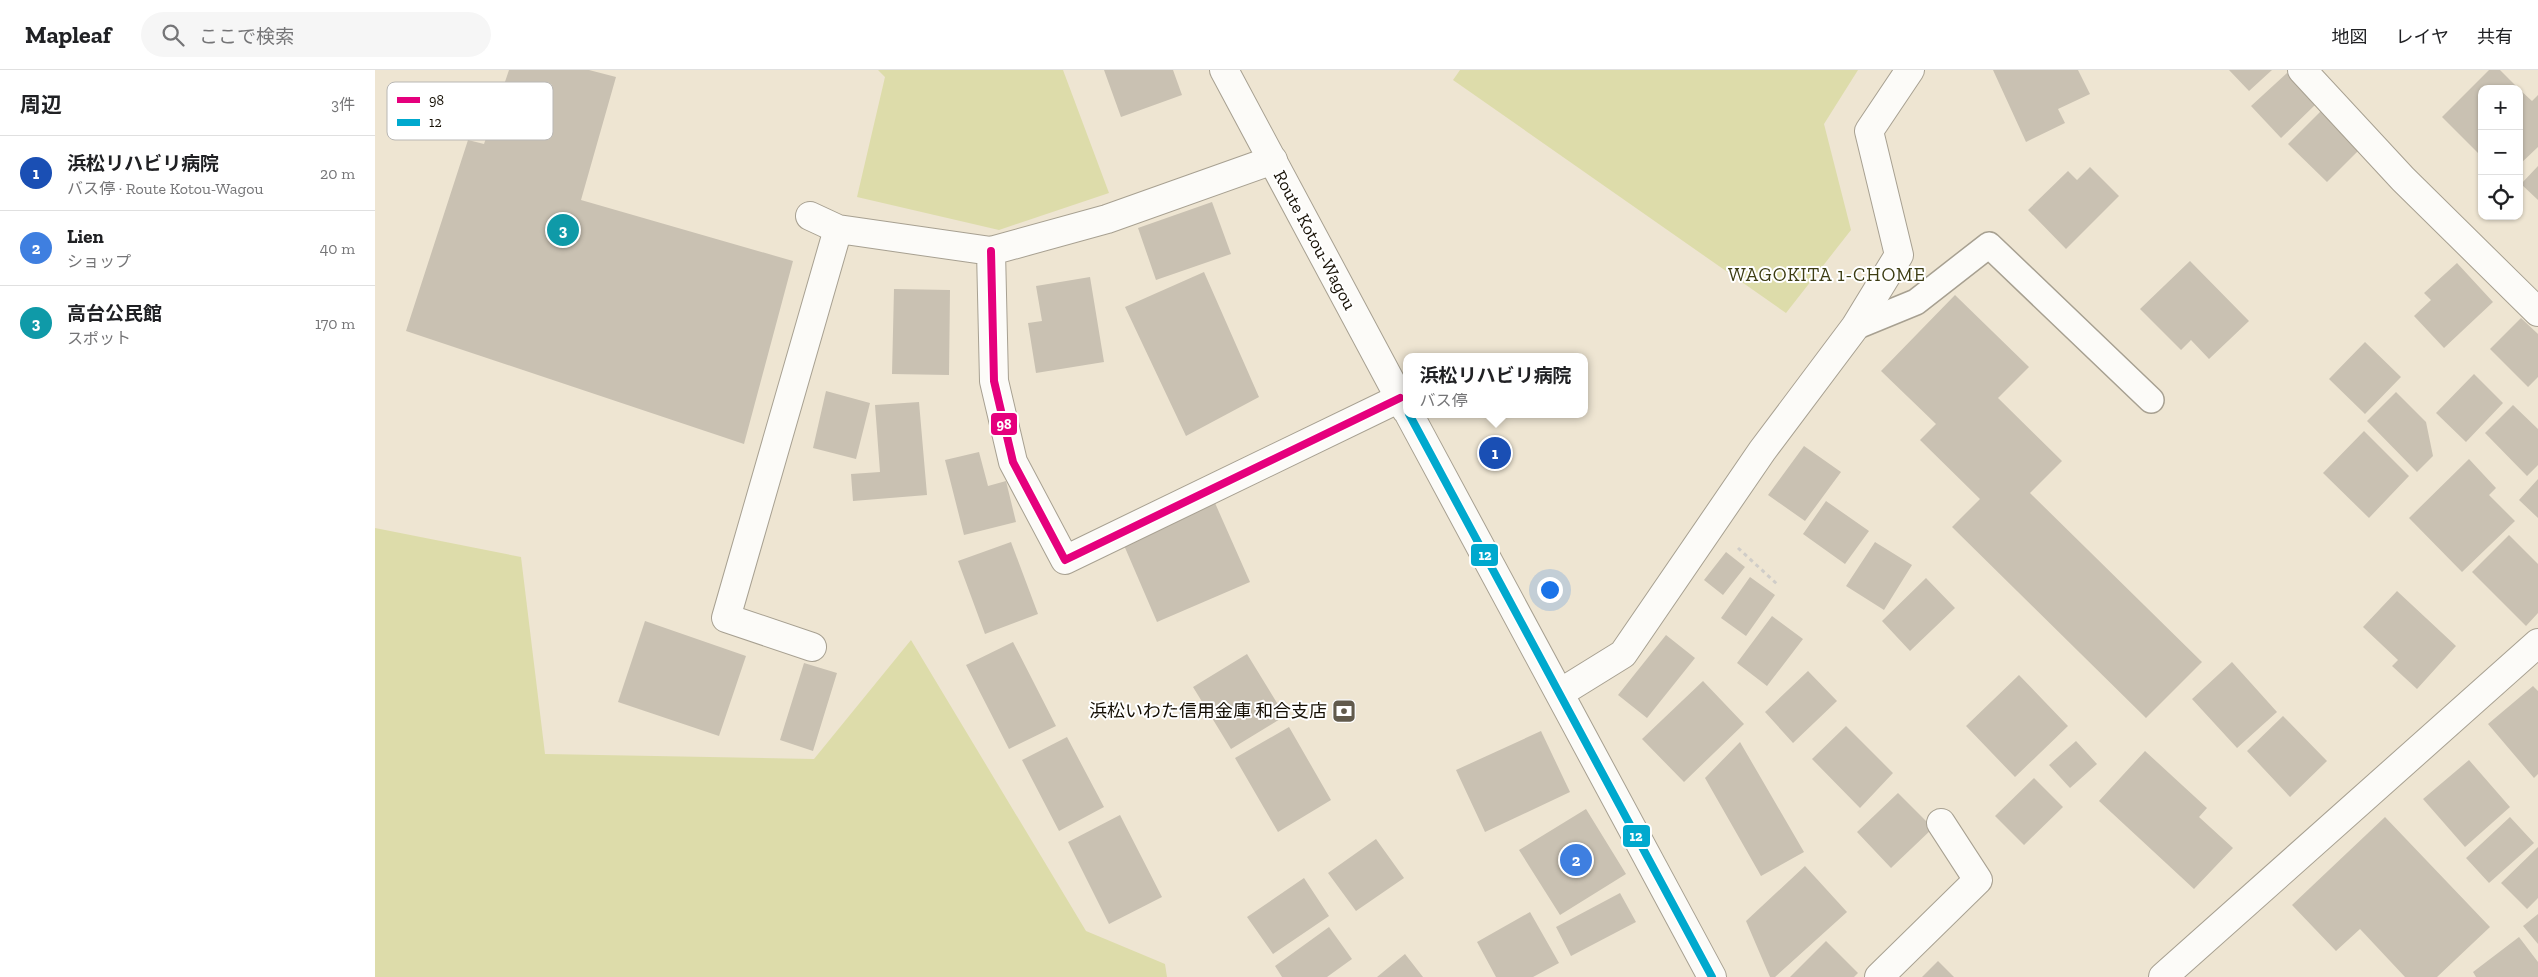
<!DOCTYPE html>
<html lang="ja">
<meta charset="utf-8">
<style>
:root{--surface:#fff;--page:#f6f6f6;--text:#202124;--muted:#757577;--line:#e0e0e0;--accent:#615a4c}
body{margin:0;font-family:"Zilla Slab","Noto Sans JP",serif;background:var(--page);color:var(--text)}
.controls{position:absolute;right:15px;top:15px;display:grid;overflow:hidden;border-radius:10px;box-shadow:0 1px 4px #0004}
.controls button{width:45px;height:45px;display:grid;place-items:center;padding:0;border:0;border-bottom:1px solid var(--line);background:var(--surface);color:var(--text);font:25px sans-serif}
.you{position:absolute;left:1174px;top:519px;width:18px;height:18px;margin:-12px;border:4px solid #fff;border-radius:50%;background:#1a73e8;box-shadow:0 0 0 8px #1a73e833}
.badge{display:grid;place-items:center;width:32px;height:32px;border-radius:50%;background:var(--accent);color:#fff;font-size:16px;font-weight:700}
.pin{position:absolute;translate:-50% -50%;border:2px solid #fff;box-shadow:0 1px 5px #0006}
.popup{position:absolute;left:1028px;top:283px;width:185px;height:65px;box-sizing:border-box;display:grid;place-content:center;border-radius:10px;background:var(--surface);filter:drop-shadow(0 1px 4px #0005);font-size:16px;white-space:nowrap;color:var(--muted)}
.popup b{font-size:19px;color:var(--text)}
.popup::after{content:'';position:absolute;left:50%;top:100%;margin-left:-10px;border:10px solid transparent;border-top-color:var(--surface)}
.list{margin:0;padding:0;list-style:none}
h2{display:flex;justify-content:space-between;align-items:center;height:65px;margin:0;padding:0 20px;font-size:21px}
h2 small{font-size:16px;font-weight:400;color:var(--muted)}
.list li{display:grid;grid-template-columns:32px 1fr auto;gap:15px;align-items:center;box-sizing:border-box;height:75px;padding:0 20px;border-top:1px solid var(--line)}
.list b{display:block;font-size:19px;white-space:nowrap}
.list p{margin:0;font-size:16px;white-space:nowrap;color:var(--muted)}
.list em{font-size:16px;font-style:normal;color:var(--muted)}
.icon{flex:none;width:28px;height:28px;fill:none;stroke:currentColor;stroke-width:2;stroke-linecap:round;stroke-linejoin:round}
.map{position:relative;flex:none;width:2163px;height:907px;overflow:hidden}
header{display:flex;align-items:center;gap:30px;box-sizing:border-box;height:70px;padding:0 25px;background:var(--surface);border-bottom:1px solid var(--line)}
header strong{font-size:24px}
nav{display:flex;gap:28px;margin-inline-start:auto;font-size:18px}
.search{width:350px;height:45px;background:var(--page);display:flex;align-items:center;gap:12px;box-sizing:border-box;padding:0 18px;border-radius:28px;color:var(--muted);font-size:19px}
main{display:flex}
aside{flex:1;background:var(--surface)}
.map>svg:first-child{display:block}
.green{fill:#dddcaa}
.building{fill:#c9c1b2}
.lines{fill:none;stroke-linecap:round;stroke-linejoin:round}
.service-casing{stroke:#a7a091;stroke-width:28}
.minor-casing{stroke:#a7a091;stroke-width:30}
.secondary-casing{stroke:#a7a091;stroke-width:30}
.path{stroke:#d0cdc8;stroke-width:3;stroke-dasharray:4 4;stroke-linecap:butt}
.service{stroke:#fcfbf8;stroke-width:25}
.minor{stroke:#fcfbf8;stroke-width:28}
.secondary{stroke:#fcfbf8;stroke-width:28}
.bus-1-casing{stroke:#fff;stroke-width:11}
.bus-2-casing{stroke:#fff;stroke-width:11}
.bus-1{stroke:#e5007d;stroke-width:8}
.bus-2{stroke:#00a9ce;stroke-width:8}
.labels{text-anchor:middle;stroke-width:4;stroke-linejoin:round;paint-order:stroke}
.street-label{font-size:18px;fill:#150f04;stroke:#fff}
.poi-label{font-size:18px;fill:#150f04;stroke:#fff;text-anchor:end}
.neighbourhood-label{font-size:19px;letter-spacing:1px;fill:#3d3d13;stroke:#fff}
.key{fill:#fff;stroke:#b9b7b4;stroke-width:1}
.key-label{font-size:14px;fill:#150f04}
.line-badge{stroke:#fff;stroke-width:2}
.badge-label{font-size:14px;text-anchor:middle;font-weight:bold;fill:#fff}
</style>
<header>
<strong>Mapleaf</strong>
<div class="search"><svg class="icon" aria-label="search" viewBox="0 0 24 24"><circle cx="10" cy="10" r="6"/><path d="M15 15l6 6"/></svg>ここで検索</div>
<nav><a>地図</a><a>レイヤ</a><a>共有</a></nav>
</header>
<main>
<aside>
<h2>周辺<small>3件</small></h2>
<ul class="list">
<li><span class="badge" style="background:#1a4fb4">1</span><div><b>浜松リハビリ病院</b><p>バス停 · Route Kotou-Wagou</p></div><em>20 m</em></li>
<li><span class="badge" style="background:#3f7fe0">2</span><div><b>Lien</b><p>ショップ</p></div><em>40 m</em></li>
<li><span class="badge" style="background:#0f9aa8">3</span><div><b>高台公民館</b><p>スポット</p></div><em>170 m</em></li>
</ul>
</aside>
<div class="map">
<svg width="2163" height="907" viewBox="0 0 2163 907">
<rect width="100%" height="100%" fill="#eee5d2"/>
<path class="green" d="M 503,0 L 688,0 L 734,123 L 624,160 L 482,127 L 510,7 Z
M 1085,0 L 1483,0 L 1449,54 L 1476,160 L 1411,243 L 1078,10 Z
M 0,458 L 146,487 L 170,684 L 439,689 L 536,570 L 711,861 L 790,894 L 792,907 L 0,907 Z"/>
<path class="building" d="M 134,0 L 214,0 L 241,7 L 206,130 L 418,191 L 369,374 L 31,261 L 93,70 L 109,74 Z
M 729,0 L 798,0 L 807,25 L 746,47 Z
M 1618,0 L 1703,0 L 1715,24 L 1683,39 L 1690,53 L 1651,72 Z
M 1854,0 L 1897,0 L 1874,21 Z
M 2114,0 L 2125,0 L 2144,19 L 2107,19 L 2107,87 L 2067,47 Z
M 1912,3 L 1941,34 L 1906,68 L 1876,36 Z
M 2144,19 L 2157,31 L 2163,25 L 2163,77 L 2144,95 Z
M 1947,40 L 1985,79 L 1952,112 L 1913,74 Z
M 2163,96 L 2163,130 L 2146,114 Z
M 1715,97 L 1744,126 L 1691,179 L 1653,140 L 1693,101 L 1702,110 Z
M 837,132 L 856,184 L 781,210 L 763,158 Z
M 1815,191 L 1874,251 L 1834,289 L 1816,270 L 1806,280 L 1765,239 Z
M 2082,193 L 2118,232 L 2069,278 L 2039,246 L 2056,230 L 2049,223 Z
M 829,202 L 884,327 L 811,366 L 750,237 Z
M 715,207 L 729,292 L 661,303 L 653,253 L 667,251 L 661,216 Z
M 519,219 L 575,220 L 574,305 L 517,304 Z
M 1580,225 L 1654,297 L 1623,328 L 1687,391 L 1655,423 L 1827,592 L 1771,648 L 1577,457 L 1605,429 L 1545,370 L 1561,354 L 1506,301 Z
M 2146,248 L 2163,264 L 2163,307 L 2153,317 L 2115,279 Z
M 1990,272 L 2026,307 L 1990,344 L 1954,309 Z
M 2099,304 L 2128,333 L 2091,372 L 2061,343 Z
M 451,321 L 495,333 L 481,389 L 438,378 Z
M 2021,322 L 2051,352 L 2058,386 L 2042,402 L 1992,351 Z
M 544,332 L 552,425 L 478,431 L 476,404 L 505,402 L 500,335 Z
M 2138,335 L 2163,359 L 2163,395 L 2152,406 L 2110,363 Z
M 1989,361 L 2034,406 L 1994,448 L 1948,403 Z
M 1429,376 L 1466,402 L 1430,451 L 1393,425 Z
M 604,382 L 613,416 L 631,411 L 641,452 L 589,465 L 570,390 Z
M 2094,389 L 2121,418 L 2114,425 L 2140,451 L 2087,502 L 2034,448 Z
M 2163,409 L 2163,448 L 2144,430 Z
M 1451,431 L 1494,461 L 1470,494 L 1428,464 Z
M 840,433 L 875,512 L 782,552 L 748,473 Z
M 2134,465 L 2163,494 L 2163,543 L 2151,556 L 2097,502 Z
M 636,472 L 663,544 L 610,564 L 583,491 Z
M 1500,472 L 1537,495 L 1509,540 L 1471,516 Z
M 1351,482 L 1370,497 L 1348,525 L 1329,510 Z
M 1375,507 L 1400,525 L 1371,566 L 1346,548 Z
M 1551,508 L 1580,538 L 1535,581 L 1507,551 Z
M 2022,521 L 2081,576 L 2042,619 L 2017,596 L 2023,590 L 1988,557 Z
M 1397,546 L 1428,569 L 1392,616 L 1362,593 Z
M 270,551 L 371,586 L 344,666 L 243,632 Z
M 1291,565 L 1320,588 L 1272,648 L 1243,625 Z
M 638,572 L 681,656 L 634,679 L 591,595 Z
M 872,584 L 910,646 L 856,679 L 818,617 Z
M 1857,592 L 1902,642 L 1862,678 L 1817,629 Z
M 429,593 L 462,603 L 438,681 L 405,670 Z
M 1433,601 L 1462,631 L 1418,673 L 1390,642 Z
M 1644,605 L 1693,656 L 1640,707 L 1591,656 Z
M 1328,611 L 1369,654 L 1309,712 L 1267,669 Z
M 2158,616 L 2163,621 L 2163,704 L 2159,708 L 2113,654 Z
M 1908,646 L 1952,691 L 1915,727 L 1872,681 Z
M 1471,656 L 1518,703 L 1485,738 L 1437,689 Z
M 914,657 L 956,730 L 903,762 L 860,688 Z
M 1166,661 L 1195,722 L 1110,762 L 1081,700 Z
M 692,667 L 729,737 L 684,761 L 647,690 Z
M 1701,671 L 1722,694 L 1695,718 L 1674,695 Z
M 1365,672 L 1429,782 L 1386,806 L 1330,708 Z
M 1770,681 L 1832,738 L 1824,747 L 1858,778 L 1819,819 L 1724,731 Z
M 2094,690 L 2135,737 L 2090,777 L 2048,729 Z
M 1659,708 L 1688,737 L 1649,775 L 1620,746 Z
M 1523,723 L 1558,758 L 1516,798 L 1482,762 Z
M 1211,739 L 1251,804 L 1185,845 L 1144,780 Z
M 745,745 L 787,827 L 734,854 L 693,772 Z
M 2010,747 L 2115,857 L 2062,907 L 2030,907 L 1985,859 L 1961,881 L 1917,835 Z
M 2135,747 L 2159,773 L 2114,813 L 2091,788 Z
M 1001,769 L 1029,808 L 981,841 L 953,803 Z
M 2163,777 L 2163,828 L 2152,839 L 2126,813 Z
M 1430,796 L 1472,842 L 1400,907 L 1395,907 L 1371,851 Z
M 929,808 L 954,846 L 898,884 L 872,847 Z
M 1245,823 L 1261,852 L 1196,886 L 1181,857 Z
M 1155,842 L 1184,893 L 1158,907 L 1121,907 L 1102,872 Z
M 2163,844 L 2163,874 L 2148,856 Z
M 954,857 L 977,889 L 952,907 L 907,907 L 900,896 Z
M 2144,867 L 2163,892 L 2163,907 L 2101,907 L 2098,902 Z
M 1451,871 L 1483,903 L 1479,907 L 1415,907 Z
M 1030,884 L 1048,907 L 1002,907 Z
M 1563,891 L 1579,907 L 1547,907 Z"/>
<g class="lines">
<g class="service-casing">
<path id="service" d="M 1480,257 L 1541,232 L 1614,175 L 1776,330"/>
</g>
<g class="minor-casing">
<path id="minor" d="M 1927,0 L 2028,109 L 2163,242
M 435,146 L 463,159 L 616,181 L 732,149 L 898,90
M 616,181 L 619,311 L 638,392 L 690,490 L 1025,328
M 437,577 L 351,548 L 463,159
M 1185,623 L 1248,584 L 1387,381 L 1480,257 L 1524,185 L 1494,61 L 1535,0
M 1504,907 L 1603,810 L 1566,753
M 1788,907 L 2163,573"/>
</g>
<g class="secondary-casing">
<path id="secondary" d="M 849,0 L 1031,340
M 1034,344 L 1337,907"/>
</g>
<path class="path" d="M 1363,478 L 1402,514"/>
<use href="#service" class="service"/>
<use href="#minor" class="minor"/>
<use href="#secondary" class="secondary"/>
<g class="bus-1-casing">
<path id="bus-1" d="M 616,181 L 619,311 L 638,392 L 690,490 L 1025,328"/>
</g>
<g class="bus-2-casing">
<path id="bus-2" d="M 1034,344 L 1337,907"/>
</g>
<use href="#bus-1" class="bus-1"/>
<use href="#bus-2" class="bus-2"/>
</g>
<defs>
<g id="bank-square" transform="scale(1.25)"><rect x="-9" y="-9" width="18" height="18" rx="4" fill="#615a4c" stroke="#fff"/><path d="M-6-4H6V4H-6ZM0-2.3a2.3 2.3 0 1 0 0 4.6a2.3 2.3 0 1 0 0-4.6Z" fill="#fff"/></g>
</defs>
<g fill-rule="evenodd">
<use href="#bank-square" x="969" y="641"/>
</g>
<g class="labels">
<g class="street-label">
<text transform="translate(940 170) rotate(62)" y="6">Route Kotou-Wagou</text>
</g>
<g class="poi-label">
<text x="952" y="647">浜松いわた信用金庫 和合支店</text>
</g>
<g class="neighbourhood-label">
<text x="1452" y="211">WAGOKITA 1-CHOME</text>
</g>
</g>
<rect x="12" y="12" width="166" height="58" rx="8" class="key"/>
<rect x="22" y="27" width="23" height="6" fill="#e5007d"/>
<rect x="22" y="49" width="23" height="7" fill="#00a9ce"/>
<g class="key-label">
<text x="54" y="35">98</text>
<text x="54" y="57">12</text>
</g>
<g class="line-badge">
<rect x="615" y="342" width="28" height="24" rx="5" fill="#e5007d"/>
<rect x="1095" y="473" width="29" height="24" rx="5" fill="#00a9ce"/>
<rect x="1247" y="754" width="29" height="24" rx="5" fill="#00a9ce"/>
</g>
<g class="badge-label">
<text x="629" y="359">98</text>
<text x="1110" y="490">12</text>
<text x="1261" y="771">12</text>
</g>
</svg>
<div class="controls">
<button>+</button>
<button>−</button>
<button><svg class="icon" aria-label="locate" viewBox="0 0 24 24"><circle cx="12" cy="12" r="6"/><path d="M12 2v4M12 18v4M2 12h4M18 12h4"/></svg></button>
</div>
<div class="you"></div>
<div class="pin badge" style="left:1120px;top:383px;background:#1a4fb4">1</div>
<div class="popup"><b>浜松リハビリ病院</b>バス停</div>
<div class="pin badge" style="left:1201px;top:790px;background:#3f7fe0">2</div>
<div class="pin badge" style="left:188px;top:160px;background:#0f9aa8">3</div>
</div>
</main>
